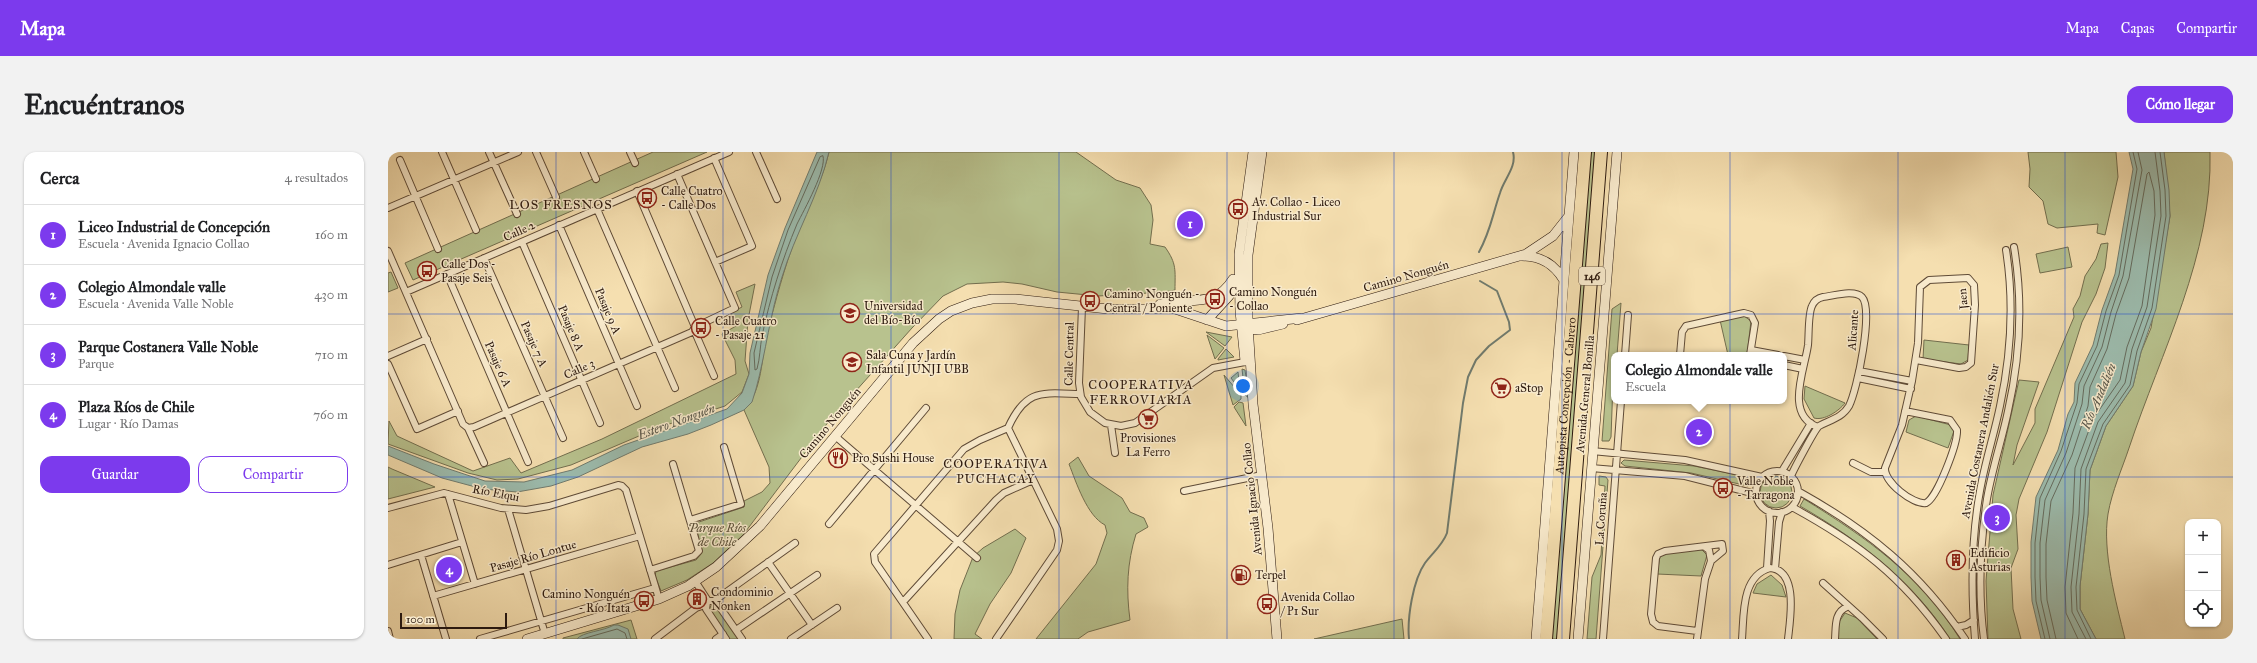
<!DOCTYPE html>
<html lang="es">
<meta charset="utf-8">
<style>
:root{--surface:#fff;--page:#f2f2f2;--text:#202124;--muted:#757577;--line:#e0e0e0;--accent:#7c3aed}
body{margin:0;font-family:"IM FELL Great Primer",serif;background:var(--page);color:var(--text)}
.controls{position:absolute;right:12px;bottom:12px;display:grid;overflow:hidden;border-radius:8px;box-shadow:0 1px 3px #0004}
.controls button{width:36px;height:36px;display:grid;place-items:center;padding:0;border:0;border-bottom:1px solid var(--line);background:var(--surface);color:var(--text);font:20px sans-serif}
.scale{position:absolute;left:12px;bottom:10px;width:107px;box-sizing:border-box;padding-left:4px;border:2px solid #2d1a0f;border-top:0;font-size:11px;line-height:14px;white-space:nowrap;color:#2d1a0f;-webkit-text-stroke:3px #f8eacc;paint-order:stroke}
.you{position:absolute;left:855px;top:234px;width:14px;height:14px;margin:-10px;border:3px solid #fff;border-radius:50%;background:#1a73e8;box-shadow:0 0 0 6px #1a73e833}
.badge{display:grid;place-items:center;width:26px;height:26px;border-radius:50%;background:var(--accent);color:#fff;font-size:13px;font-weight:700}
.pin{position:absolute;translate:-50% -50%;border:2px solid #fff;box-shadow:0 1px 4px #0006}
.popup{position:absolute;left:1223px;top:200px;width:176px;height:52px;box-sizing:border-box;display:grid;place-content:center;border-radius:8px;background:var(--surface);filter:drop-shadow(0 1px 3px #0005);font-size:13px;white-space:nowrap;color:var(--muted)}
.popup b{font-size:15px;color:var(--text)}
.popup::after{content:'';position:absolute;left:50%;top:100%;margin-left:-8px;border:8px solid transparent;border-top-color:var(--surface)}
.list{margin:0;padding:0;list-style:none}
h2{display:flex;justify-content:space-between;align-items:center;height:52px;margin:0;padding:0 16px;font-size:17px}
h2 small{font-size:13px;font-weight:400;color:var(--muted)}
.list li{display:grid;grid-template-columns:26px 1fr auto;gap:12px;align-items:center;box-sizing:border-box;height:60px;padding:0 16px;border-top:1px solid var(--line)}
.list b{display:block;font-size:15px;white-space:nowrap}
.list p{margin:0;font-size:13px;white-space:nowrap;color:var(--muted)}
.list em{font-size:13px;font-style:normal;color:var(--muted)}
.actions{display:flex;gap:8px;padding:12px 16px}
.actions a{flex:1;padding:9px 0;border:1px solid var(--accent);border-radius:12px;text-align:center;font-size:14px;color:var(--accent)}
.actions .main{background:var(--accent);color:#fff}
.icon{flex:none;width:22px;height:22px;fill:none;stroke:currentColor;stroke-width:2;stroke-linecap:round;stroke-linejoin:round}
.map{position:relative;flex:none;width:1845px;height:487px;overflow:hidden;border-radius:12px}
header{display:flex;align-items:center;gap:24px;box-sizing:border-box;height:56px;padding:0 20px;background:var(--accent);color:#fff}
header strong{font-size:19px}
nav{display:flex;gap:22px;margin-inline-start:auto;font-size:14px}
.intro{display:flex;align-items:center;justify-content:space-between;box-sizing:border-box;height:96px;padding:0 24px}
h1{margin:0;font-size:28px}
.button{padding:10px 18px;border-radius:12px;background:var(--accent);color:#fff;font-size:14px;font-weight:700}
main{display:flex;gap:24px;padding:0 24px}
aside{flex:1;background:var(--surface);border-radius:12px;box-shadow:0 1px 3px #0004}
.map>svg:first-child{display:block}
.green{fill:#b8c28e;stroke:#726e4e}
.water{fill:#9cbcae;stroke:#707b6e}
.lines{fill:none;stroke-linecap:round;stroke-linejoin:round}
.shore{stroke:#646b5e;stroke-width:1}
.stream{stroke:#707b6e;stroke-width:2}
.street-casing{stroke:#5f4b37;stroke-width:8}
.secondary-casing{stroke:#2d1a0f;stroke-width:10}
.highway-casing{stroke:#2d1a0f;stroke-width:14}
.street{stroke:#f8eacc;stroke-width:6}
.secondary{stroke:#f8eacc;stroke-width:9}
.highway{stroke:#f5dfb0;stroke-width:12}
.grid{fill:none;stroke:#1d4ed8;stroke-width:1;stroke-opacity:0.55}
.labels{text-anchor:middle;stroke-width:3;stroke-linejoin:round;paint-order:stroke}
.shield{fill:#f8eacc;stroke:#6a5848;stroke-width:1}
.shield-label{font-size:11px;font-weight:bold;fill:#2d1a0f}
.poi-label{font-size:12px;fill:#2d1a0f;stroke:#f8eacc;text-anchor:start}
.street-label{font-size:12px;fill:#2d1a0f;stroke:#f8eacc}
.park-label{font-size:12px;font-style:italic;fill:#574c35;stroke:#f8eacc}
.neighbourhood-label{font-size:13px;letter-spacing:1px;fill:#2d1a0f;stroke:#f8eacc}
.water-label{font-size:13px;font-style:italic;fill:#545347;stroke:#f8eacc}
</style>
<header>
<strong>Mapa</strong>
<nav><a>Mapa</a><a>Capas</a><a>Compartir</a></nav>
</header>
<div class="intro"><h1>Encuéntranos</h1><a class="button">Cómo llegar</a></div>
<main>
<aside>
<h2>Cerca<small>4 resultados</small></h2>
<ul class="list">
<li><span class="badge">1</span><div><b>Liceo Industrial de Concepción</b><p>Escuela · Avenida Ignacio Collao</p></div><em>160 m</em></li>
<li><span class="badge">2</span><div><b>Colegio Almondale valle</b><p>Escuela · Avenida Valle Noble</p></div><em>430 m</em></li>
<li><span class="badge">3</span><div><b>Parque Costanera Valle Noble</b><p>Parque</p></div><em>710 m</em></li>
<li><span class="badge">4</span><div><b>Plaza Ríos de Chile</b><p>Lugar · Río Damas</p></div><em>760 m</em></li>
</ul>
<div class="actions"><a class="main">Guardar</a><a>Compartir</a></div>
</aside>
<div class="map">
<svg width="1845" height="487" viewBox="0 0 1845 487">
<rect width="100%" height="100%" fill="#f5dfb0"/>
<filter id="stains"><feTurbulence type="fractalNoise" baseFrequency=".005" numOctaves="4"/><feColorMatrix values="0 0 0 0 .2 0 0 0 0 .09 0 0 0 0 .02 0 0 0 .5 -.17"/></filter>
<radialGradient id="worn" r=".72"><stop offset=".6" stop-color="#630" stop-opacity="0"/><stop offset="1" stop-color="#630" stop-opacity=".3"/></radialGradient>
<path class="green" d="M 265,0 L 319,0 L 25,128 L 17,111 Z
M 441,0 L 688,0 L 728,28 L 752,36 L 763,53 L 765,68 L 762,92 L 777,95 C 789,112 787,118 787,138 L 777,140 L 710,144 L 669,140 L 634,132 L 615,130 L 579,132 L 555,144 L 524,176 L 441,269 L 355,383 L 325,411 L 299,428 L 273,439 L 267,424 L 268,419 L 308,408 L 313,402 L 308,371 L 356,355 L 356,349 L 374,340 L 382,331 L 381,315 L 356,258 C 375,238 373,206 379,181 C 388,148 396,116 408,85 C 419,56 434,30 441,0 Z
M 1201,0 L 1207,0 L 1169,487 L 1163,487 Z
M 1640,0 L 1728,0 L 1730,25 L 1717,83 L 1709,81 L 1710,72 L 1669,76 L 1660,72 L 1655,49 L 1641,35 L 1642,17 Z
M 1776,0 L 1822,0 C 1825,102 1773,200 1741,296 C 1734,317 1724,339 1720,362 C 1714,399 1728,450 1737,487 L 1708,487 L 1692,457 L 1692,434 L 1700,362 L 1702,318 L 1718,274 L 1745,234 L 1753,200 L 1763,176 L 1782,64 Z
M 1720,91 L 1717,116 L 1708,142 L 1694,170 L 1659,280 L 1631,347 L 1628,363 L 1630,397 L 1623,416 L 1625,457 L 1633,487 L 1600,487 L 1598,429 L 1605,343 L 1631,228 L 1651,230 L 1629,293 L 1625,313 L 1647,271 L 1647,257 L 1686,165 L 1685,157 L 1692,144 L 1697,124 L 1708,107 L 1713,92 Z
M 1680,95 L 1684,115 L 1652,121 L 1648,102 Z
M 3,120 L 10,136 L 0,140 L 0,121 Z
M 367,132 L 360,168 L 357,209 L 361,222 L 354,240 L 337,254 L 272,275 L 183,313 L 130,327 L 109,328 L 80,321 L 0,292 L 1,269 L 9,284 L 85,319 L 122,306 L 133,321 L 214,287 L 348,222 L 347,208 L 334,182 L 348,174 L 342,161 L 354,155 L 348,140 Z
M 1233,151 L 1229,203 L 1226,203 L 1223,285 L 1221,289 L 1214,289 L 1224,157 Z
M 1356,164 L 1363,169 L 1359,203 L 1340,203 L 1332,168 Z
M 818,180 L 844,185 L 837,194 Z
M 819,183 L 836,196 L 827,207 Z
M 1536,188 L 1581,193 L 1580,208 L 1573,212 L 1535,207 Z
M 838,197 L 846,205 L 830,208 L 830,207 Z
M 854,217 L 857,218 L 861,246 L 857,243 Z
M 850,220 L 852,238 L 843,226 Z
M 836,223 L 853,243 L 853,247 L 845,253 Z
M 1417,234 L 1457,251 C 1451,259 1436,269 1426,266 L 1416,247 Z
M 851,250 L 855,251 L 858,274 L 846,255 Z
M 1528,264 L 1563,273 L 1566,279 L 1560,296 L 1518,280 L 1521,268 Z
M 690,305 L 701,324 L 734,346 L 742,360 L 756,366 L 760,375 L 748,382 C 739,411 738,438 742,468 L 700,480 L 690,487 L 648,487 L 708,412 L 719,381 L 717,373 C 699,364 688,330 681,312 Z
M 1236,308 L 1306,314 L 1360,325 L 1364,329 L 1360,334 L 1303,321 L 1237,314 L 1233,311 Z
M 0,315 L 4,317 L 47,335 L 0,347 Z
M 1211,324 L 1218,325 L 1220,328 L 1208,487 L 1199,487 L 1204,425 L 1213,403 L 1217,334 L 1211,333 Z
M1372 340a16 16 0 1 1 32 0a16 16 0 1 1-32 0Z
M 1416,347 C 1479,386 1532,423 1572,487 L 1562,487 C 1525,429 1471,388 1412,354 Z
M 627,377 L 638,386 L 623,421 L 602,452 L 587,482 L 594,487 L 566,487 L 567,462 L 572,438 L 585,405 L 595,396 Z
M 1310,397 L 1314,398 L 1319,403 L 1313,424 L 1269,422 L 1272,404 L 1277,401 Z
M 1383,423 L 1394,433 L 1398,445 L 1365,441 L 1369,432 Z
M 325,451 L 351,487 L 341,487 L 321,457 Z
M 1457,461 L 1469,466 L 1489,487 L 1449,487 L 1451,470 Z
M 1014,467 L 1016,487 L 926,487 Z
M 243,468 L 249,487 L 175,487 L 175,486 Z"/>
<path class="water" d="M 429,0 L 441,0 C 431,43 407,82 394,125 C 382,161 378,200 368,237 L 364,250 L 356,258 L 323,273 L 300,282 L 254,295 L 190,325 L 163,334 L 129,340 L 95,337 L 54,326 L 0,303 L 0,294 L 46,312 L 97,329 L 136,330 L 184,318 L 236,293 L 339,257 L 354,241 L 361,222 L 362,201 L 380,123 L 397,76 Z
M 1741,0 L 1776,0 L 1781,38 L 1782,64 L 1768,157 L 1753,200 L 1745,234 L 1718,274 L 1702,318 L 1700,362 L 1692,434 L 1692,457 L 1708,487 L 1653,487 L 1644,449 L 1643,425 L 1643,390 L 1648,345 L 1670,298 L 1680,262 L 1686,250 L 1687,231 L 1705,193 L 1714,158 L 1727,122 L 1745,17 Z
M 226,473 L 230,473 L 240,477 L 243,487 L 189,487 C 194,480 216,479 226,473 Z"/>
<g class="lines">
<path class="shore" d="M 435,4 C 439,17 416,58 409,72 C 394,108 382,146 374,184 C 372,195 372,206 369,217 L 367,218 L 366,201 L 384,125 L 400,78 L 432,5 Z
M 194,487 L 229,477 L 237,481 L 239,487
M 1657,487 L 1648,449 L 1647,425 L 1647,391 L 1652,346 L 1673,299 L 1689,251 L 1691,232 L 1709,194 L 1718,159 L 1731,123 L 1749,17 L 1745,0
M 1662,487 L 1653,448 L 1652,425 L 1652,391 L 1657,348 L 1678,301 L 1694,252 L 1696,234 L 1714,195 L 1723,160 L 1735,124 L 1754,18 L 1750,0
M 1668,487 L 1659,448 L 1658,425 L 1658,392 L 1663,349 L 1684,303 L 1700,254 L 1702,235 L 1719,197 L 1728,162 L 1741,126 L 1759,22 L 1761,20 L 1766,39 L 1767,63 L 1754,154 L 1739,195 L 1732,228 L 1705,267 L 1687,316 L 1685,361 L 1677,435 L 1678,461 L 1690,487
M 1698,487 L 1684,460 L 1683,435 L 1691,362 L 1693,317 L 1710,270 L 1737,231 L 1744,197 L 1759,155 L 1773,64 L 1772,39 L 1767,0
M 1703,487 L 1689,458 L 1688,435 L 1696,362 L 1698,317 L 1715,272 L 1742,233 L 1749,199 L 1764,156 L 1778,64 L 1777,38 L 1772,0"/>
<path class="stream" d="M 1091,100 C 1103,78 1104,64 1112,41 C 1116,27 1129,15 1125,0
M 1021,487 C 1019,466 1025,428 1037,411 C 1045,400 1054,394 1059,381 L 1075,251 L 1080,225 L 1088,208 L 1101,194 L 1122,178 L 1121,170 L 1109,139 L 1092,129"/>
<g class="street-casing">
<path id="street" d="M 54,0 L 88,78
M 101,0 L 129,62
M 148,0 L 168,45
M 196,0 L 208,27
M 242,0 L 247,11
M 368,0 L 389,47
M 326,6 L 364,94 L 327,110
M 12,8 L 50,97
M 289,22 L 347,156 L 307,175
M 249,39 L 307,175
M 0,56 L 130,0
M 209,57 L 287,236
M 171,73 L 249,254
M 134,90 L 212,271
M 0,99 L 75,272 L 80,276 L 96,311
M 96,106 L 175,286
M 59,122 L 140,310
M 18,140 L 341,0
M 694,155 L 691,231 L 693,245 L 702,260 L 717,271 L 733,274 L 747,271 L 825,216 L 857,210
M 306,178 L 326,224
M 1363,198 L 1390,203
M 1237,203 L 1240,163
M 1292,203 L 1294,180 L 1298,174 L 1356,161 L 1363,163 L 1367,171 L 1362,203
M 0,204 L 39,187
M 1396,204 L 1417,208
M 0,212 L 29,277 L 70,259
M 1396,213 L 1415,217
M 1471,219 L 1524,229
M 1470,226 L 1523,237
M 1517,259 L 1562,268 L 1569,278 C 1570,291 1549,346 1538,351 C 1525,353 1496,330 1497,316 L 1514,273 L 1524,229 L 1530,191 L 1532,135 L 1541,128 L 1580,126 L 1586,133 L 1587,153 L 1583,211 L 1578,215 L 1571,216 L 1528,208
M 723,273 L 727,301
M 80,276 L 86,275 L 304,180 L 307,175
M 447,284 L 589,406
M 1204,299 L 1297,308 L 1374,325
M 1465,311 L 1483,320 L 1496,320
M 1203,316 L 1297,324 L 1368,342
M1368 340a21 21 0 1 1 42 0a21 21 0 1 1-42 0Z
M 1394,319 L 1423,271
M 1403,324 C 1406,317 1427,277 1431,274 C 1442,268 1454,266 1461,254 C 1469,239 1486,157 1474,145 C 1466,137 1445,144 1435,145 C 1430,146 1426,149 1424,154 C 1420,162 1421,183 1420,193 C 1417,217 1396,263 1430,275
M 796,339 L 874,323
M 1410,339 C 1480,378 1532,420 1577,487
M 60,342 L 87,432
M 1404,355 C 1470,391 1514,424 1558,487
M 0,356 L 56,341 L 113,356 L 138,358 L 161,354 L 230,333 L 234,334 L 238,338 L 271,447
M 120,357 L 157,482
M 302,368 L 353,352 L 336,295
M 441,372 L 538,256
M 33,403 L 58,487
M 380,410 L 424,473
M 0,413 L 74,390
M 1379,416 L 1382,369 L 1381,359
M 1387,417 L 1391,370 L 1394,360
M 262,418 L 306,404 L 311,399 L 285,312
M 307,429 L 320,449
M 1435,431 L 1474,466 L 1495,487
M 45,444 L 252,384
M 320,449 L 326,449 L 329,451 L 354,487
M 326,449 L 407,391
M 319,450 L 318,457 L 338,487
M 515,450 L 608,348 L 616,341 L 645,328
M 1569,475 L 1578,473 L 1586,468
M 348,478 L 429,423
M 0,479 L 2,487
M 1309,479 L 1270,474 L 1265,470 L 1263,462 L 1268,406 L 1270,402 L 1277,399 L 1334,392 L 1335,399 L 1323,409
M 92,487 L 267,436
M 267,487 L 308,456 L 317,453
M 328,487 L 335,482
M 403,487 L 449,456
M 540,487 L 487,410 L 486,402 L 576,297 L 592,288 L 620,276
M 608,487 L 669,398 L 671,389 L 669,377 L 620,276 C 638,236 654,241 692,242
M 1215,487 L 1233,249
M 1309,487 L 1317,427 L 1323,409 L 1321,398 L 1317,395
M 1354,487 C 1356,463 1353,424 1382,416 C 1411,418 1402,468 1400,487
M 1447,487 C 1448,475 1446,460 1459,455
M 1587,487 C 1583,438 1583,388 1592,339 C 1597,310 1606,283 1612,254 C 1623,203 1626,149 1618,98
M 1596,487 C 1590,441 1592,393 1599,347 C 1604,317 1614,288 1620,259 C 1632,206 1635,149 1626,95"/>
</g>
<g class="secondary-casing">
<path id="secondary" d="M 874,0 L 860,103 L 860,172 L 865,252 L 880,376 L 889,487
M 1134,104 C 1152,104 1166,112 1175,127
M 772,152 C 801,145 827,157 845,127
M 819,168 L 841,144 L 845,133
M 909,168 L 1138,102 L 1165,84 L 1180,65
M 857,176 L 870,178 L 895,172
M 857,209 L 852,159 L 851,102 L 865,0
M 139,487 L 271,447 L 300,434 L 328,415 L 372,374 L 525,191 L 551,167 L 563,159 L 584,151 L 604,147 L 627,147 L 720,157 L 787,157 L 838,174 L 914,166
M 1148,487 L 1186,0
M 1190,487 L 1229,0"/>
</g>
<g class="highway-casing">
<g id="highway">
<path id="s1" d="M 1158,487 L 1197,0"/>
<path d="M 1175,487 L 1213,0"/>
</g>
</g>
<use href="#street" class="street"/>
<use href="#secondary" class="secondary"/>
<use href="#highway" class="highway"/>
</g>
<path class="grid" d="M 168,0 L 168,487M 335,0 L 335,487M 503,0 L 503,487M 671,0 L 671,487M 839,0 L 839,487M 1006,0 L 1006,487M 1174,0 L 1174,487M 1342,0 L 1342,487M 1510,0 L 1510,487M 1677,0 L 1677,487M 0,162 L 1845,162M 0,325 L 1845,325"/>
<defs>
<g id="bus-ring" transform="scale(1)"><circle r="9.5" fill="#f8eacc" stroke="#8f2418" stroke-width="1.5"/><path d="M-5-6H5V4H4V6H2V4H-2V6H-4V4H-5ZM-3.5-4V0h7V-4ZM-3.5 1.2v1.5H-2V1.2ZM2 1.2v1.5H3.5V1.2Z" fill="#8f2418"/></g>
<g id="university-ring" transform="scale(1)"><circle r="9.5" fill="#f8eacc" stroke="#8f2418" stroke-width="1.5"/><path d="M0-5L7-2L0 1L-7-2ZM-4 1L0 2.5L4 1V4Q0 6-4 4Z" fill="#8f2418"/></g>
<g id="school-ring" transform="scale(1)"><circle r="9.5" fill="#f8eacc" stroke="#8f2418" stroke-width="1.5"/><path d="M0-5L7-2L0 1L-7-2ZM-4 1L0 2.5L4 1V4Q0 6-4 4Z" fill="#8f2418"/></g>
<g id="supermarket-ring" transform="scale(1)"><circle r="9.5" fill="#f8eacc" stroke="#8f2418" stroke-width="1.5"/><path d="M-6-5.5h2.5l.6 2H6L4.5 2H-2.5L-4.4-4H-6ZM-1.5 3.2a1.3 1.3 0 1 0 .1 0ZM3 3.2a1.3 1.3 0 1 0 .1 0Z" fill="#8f2418"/></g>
<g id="restaurant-ring" transform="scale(1)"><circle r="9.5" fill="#f8eacc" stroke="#8f2418" stroke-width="1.5"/><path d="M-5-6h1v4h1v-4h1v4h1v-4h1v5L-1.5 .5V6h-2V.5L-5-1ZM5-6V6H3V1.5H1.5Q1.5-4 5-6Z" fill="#8f2418"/></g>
<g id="building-ring" transform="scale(1)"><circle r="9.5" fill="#f8eacc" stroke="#8f2418" stroke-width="1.5"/><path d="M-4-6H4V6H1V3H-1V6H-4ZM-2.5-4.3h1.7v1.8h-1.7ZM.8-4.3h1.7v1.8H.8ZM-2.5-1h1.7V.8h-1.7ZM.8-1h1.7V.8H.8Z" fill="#8f2418"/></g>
<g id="fuel-ring" transform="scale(1)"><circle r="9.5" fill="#f8eacc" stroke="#8f2418" stroke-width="1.5"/><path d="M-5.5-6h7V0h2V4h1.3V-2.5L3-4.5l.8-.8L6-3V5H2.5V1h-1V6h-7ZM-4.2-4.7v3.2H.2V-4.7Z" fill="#8f2418"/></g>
</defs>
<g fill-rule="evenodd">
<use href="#bus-ring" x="259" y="46"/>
<use href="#bus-ring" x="850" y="57"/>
<use href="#bus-ring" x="39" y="119"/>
<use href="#bus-ring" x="827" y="147"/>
<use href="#bus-ring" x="702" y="149"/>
<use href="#university-ring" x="462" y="161"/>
<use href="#bus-ring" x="313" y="176"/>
<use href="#school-ring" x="464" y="210"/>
<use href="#supermarket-ring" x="1113" y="236"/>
<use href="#supermarket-ring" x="760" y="267"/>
<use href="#restaurant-ring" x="450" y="306"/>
<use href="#bus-ring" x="1335" y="336"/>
<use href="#building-ring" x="1568" y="408"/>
<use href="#fuel-ring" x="853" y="423"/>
<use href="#building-ring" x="309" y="447"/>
<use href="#bus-ring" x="256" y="449"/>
<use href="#bus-ring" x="879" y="452"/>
</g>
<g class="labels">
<rect class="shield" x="1191" y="115" width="26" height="18" rx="3"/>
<g class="shield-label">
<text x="1204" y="128">146</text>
</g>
<g class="poi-label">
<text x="273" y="43">Calle Cuatro<tspan x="273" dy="14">- Calle Dos</tspan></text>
<text x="864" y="54">Av. Collao - Liceo<tspan x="864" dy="14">Industrial Sur</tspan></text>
<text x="53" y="116">Calle Dos -<tspan x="53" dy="14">Pasaje Seis</tspan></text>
<text x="841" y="144">Camino Nonguén<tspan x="841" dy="14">- Collao</tspan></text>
<text x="716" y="146">Camino Nonguén -<tspan x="716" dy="14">Central / Poniente</tspan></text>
<text x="476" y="158">Universidad<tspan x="476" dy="14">del Bío-Bío</tspan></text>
<text x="327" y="173">Calle Cuatro<tspan x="327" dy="14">- Pasaje 21</tspan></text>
<text x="478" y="207">Sala Cuna y Jardín<tspan x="478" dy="14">Infantil JUNJI UBB</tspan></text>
<text x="1127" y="240">aStop</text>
<text x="760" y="290" text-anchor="middle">Provisiones<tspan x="760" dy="14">La Ferro</tspan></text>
<text x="464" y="310">Pro Sushi House</text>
<text x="1349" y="333">Valle Noble<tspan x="1349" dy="14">- Tarragona</tspan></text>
<text x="1582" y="405">Edificio<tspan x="1582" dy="14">Asturias</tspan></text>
<text x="867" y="427">Terpel</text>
<text x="323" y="444">Condominio<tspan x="323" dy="14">Nonken</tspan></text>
<text x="242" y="446" text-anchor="end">Camino Nonguén<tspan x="242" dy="14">- Río Itata</tspan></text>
<text x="893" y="449">Avenida Collao<tspan x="893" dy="14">/ P1 Sur</tspan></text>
</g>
<g class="street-label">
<text transform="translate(131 79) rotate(-24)" y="4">Calle 2</text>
<text transform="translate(1018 124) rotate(-16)" y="4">Camino Nonguén</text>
<text transform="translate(1575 147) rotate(-96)" y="4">Jaen</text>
<text transform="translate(220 159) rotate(67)" y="4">Pasaje 9 A</text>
<text transform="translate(183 176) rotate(67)" y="4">Pasaje 8 A</text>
<text transform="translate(1465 178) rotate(-86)" y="4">Alicante</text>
<text transform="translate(146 192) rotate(66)" y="4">Pasaje 7 A</text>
<text transform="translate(681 202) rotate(-89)" y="4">Calle Central</text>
<text transform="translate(110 212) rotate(66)" y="4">Pasaje 6 A</text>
<text transform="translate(191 217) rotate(-24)" y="4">Calle 3</text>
<text transform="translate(1197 242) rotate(-85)" y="4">Avenida General Bonilla</text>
<text dy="4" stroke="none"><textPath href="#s1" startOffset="244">Autopista Concepción - Cabrero</textPath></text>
<text transform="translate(442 271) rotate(-50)" y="4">Camino Nonguén</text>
<text transform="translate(1592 289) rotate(-79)" y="4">Avenida Costanera Andalién Sur</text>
<text transform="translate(108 341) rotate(11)" y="4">Río Elqui</text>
<text transform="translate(864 347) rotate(-96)" y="4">Avenida Ignacio Collao</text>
<text transform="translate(1213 367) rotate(-86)" y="4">La Coruña</text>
<text transform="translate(145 404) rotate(-16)" y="4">Pasaje Río Lontue</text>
</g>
<g class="park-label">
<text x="329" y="380">Parque Ríos<tspan x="329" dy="14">de Chile</tspan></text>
</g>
<g class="neighbourhood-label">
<text x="173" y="57">LOS FRESNOS</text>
<text x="753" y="237">COOPERATIVA<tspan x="753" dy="15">FERROVIARIA</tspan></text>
<text x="608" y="316">COOPERATIVA<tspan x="608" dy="15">PUCHACAY</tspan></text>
</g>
<g class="water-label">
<text transform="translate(1710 244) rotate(-67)" y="5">Río Andalién</text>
<text transform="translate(288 269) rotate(-20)" y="5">Estero Nonguén</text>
</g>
</g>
<rect width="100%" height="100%" filter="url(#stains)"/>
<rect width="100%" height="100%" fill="url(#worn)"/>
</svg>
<div class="controls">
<button>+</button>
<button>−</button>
<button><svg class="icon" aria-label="locate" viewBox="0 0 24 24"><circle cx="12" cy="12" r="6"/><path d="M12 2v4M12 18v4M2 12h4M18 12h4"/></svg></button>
</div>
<div class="scale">100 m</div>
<div class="you"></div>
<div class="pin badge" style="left:802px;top:72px">1</div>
<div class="pin badge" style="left:1311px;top:280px">2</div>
<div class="popup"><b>Colegio Almondale valle</b>Escuela</div>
<div class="pin badge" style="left:1609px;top:366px">3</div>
<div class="pin badge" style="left:61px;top:418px">4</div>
</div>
</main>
